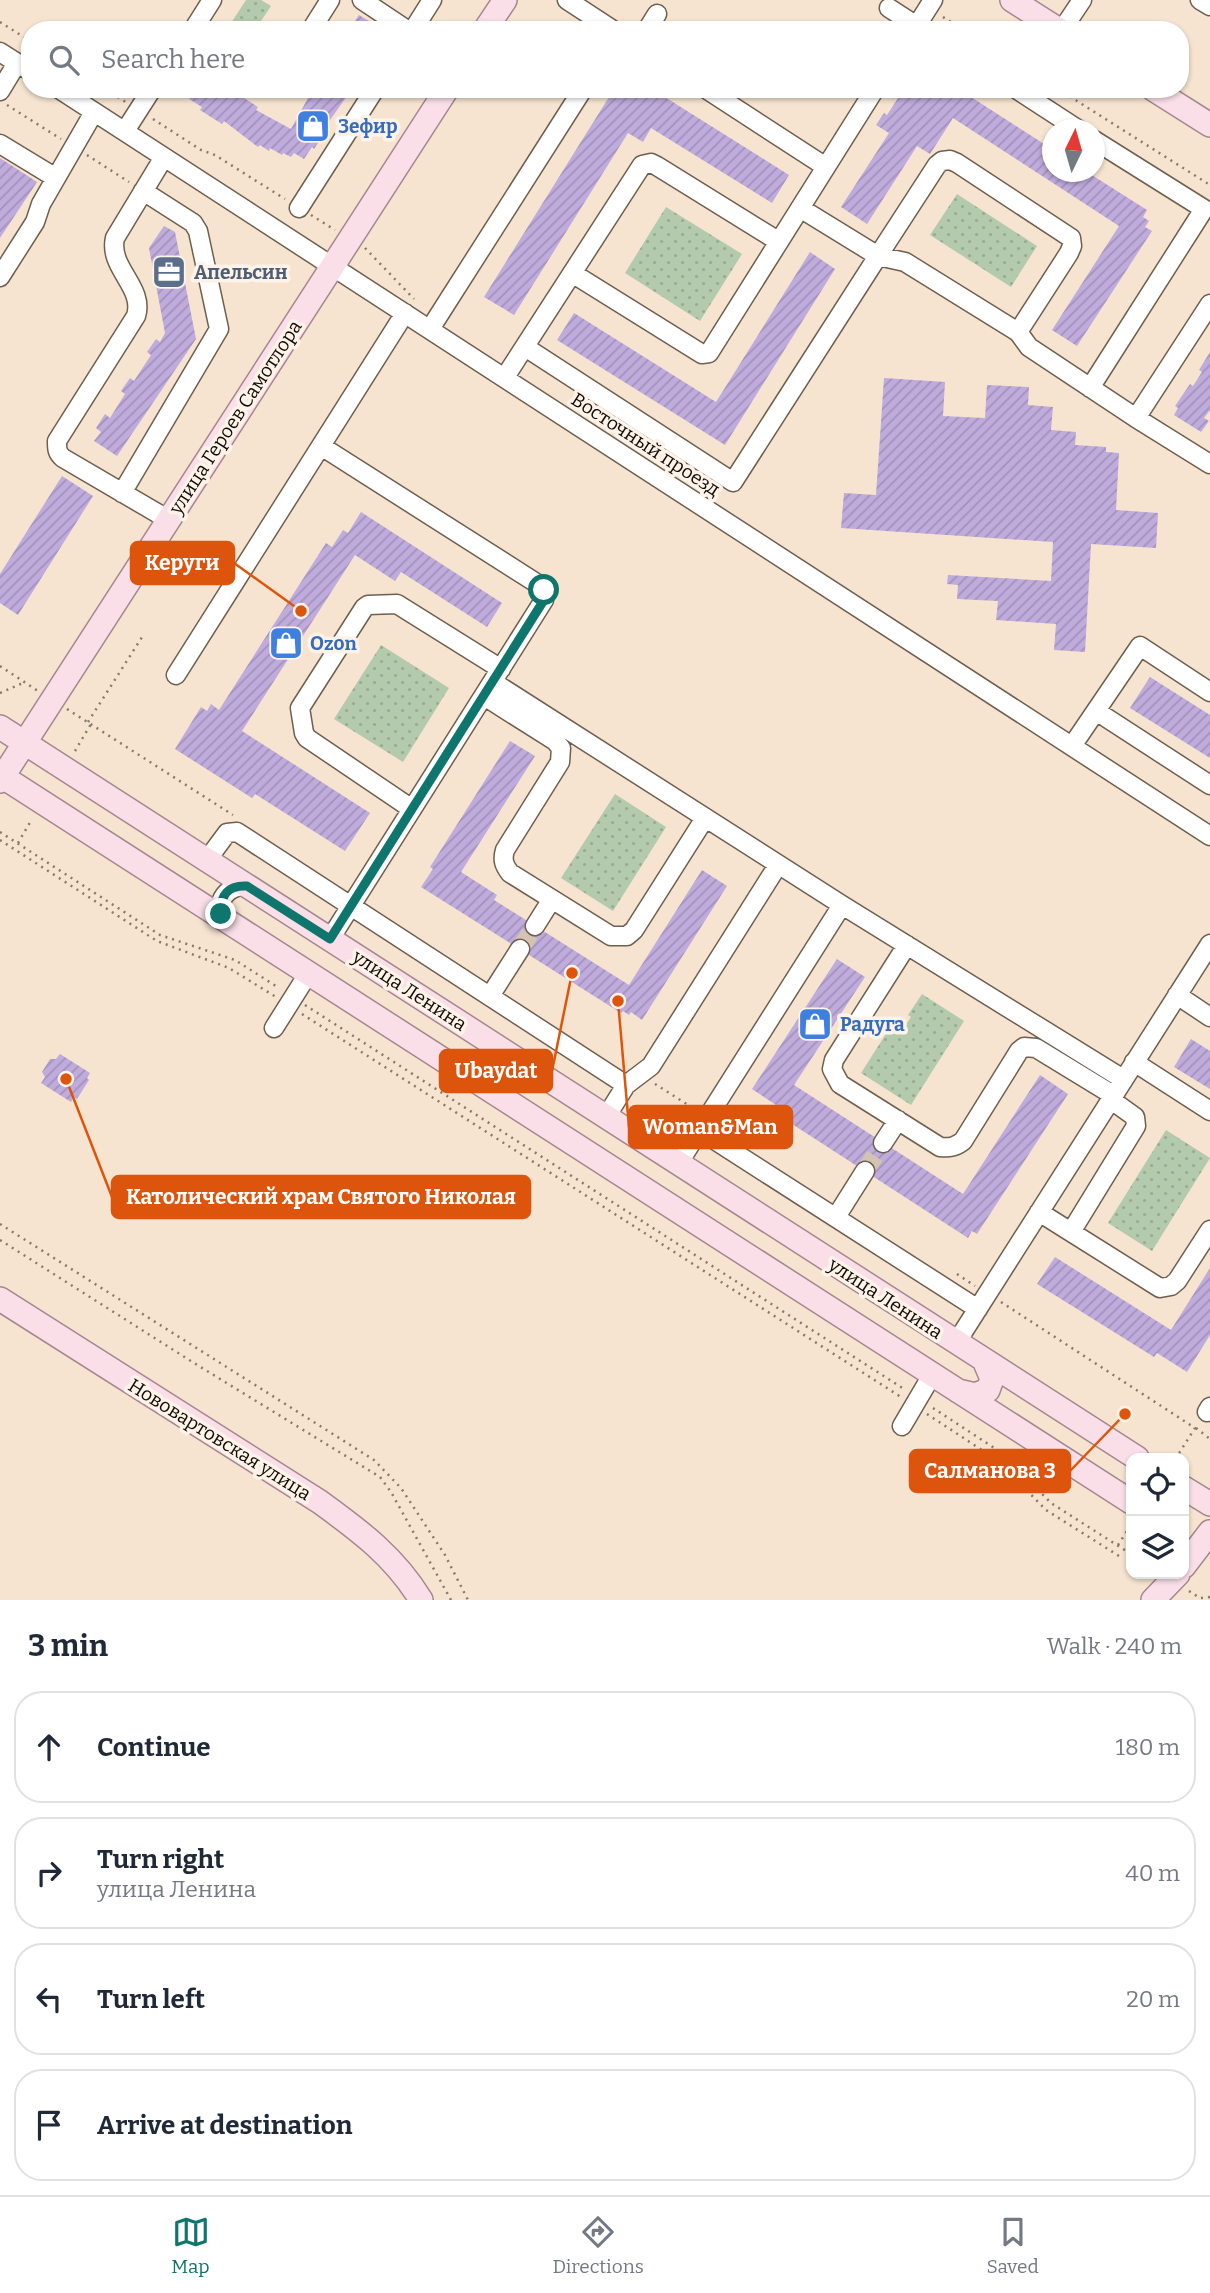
<!DOCTYPE html>
<meta charset="utf-8">
<style>
:root{--surface:#fff;--page:#f2f2f3;--text:#1f2937;--muted:#747a83;--line:#e0e1e3;--accent:#0f766e}
body{margin:0;font-family:Bitter,serif;background:var(--page);color:var(--text)}
.controls{position:absolute;right:21px;bottom:21px;display:grid;overflow:hidden;border-radius:14px;box-shadow:0 2px 5px #0004}
.controls button{width:63px;height:63px;display:grid;place-items:center;padding:0;border:0;border-bottom:2px solid var(--line);background:var(--surface);color:var(--text);font:35px sans-serif}
.compass{position:absolute;left:1042px;top:119px;width:63px;height:63px;border-radius:50%;background:var(--surface);box-shadow:0 2px 5px #0004;rotate:5deg}
.stop{position:absolute;width:21px;height:21px;margin:-16px;border:5px solid #0f766e;border-radius:50%;background:#fff}
.stop.end{background:#0f766e;border-color:#fff;box-shadow:0 2px 7px #0008}
.list{margin:0;padding:0;list-style:none}
h2{display:flex;justify-content:space-between;align-items:center;height:91px;margin:0;padding:0 28px;font-size:30px}
h2 small{font-size:23px;font-weight:400;color:var(--muted)}
.list li{display:grid;grid-template-columns:46px 1fr auto;gap:21px;align-items:center;box-sizing:border-box;height:112px;margin:0 14px 14px;padding:0 14px;border:2px solid var(--line);border-radius:28px}
.list b{display:block;font-size:26px;white-space:nowrap}
.list p{margin:0;font-size:23px;white-space:nowrap;color:var(--muted)}
.list em{font-size:23px;font-style:normal;color:var(--muted)}
.icon{flex:none;width:38px;height:38px;fill:none;stroke:currentColor;stroke-width:2;stroke-linecap:round;stroke-linejoin:round}
.map{position:relative;flex:none;width:1210px;height:1600px;overflow:hidden}
.search{position:absolute;background:var(--surface);box-shadow:0 2px 5px #0004;left:21px;right:21px;top:21px;height:77px;display:flex;align-items:center;gap:18px;box-sizing:border-box;padding:0 24px;border-radius:28px;color:var(--muted);font-size:26px}
.sheet{height:595px;background:var(--surface)}
nav{display:flex;justify-content:space-around;align-items:center;box-sizing:border-box;height:98px;border-top:2px solid var(--line);background:var(--surface);font-size:19px;color:var(--muted)}
nav a{display:grid;justify-items:center;gap:4px}
nav .on{color:var(--accent)}
.map>svg:first-child{display:block}
.park{fill:url(#park-dots)}
.building{fill:url(#building-hatch)}
.lines{fill:none;stroke-linecap:round;stroke-linejoin:round}
.minor-tunnel{stroke:#d4c3b2;stroke-width:18;stroke-dasharray:18 9;stroke-linecap:butt}
.minor-casing{stroke:#6e5f4f;stroke-width:21}
.major-casing{stroke:#a6868f;stroke-width:26}
.path{stroke:#867a6d;stroke-width:2.5;stroke-dasharray:2 5;stroke-linecap:butt}
.minor{stroke:#fff;stroke-width:18}
.major{stroke:#fadfe9;stroke-width:23}
.route{stroke:#0f766e;stroke-width:9}
.labels{text-anchor:middle;stroke-width:7;stroke-linejoin:round;paint-order:stroke}
.shop-label{font-size:19px;font-weight:bold;fill:#366cbe;stroke:#fef3e8;text-anchor:start}
.service-label{font-size:19px;font-weight:bold;fill:#4e5e75;stroke:#fef3e8;text-anchor:start}
.street-label{font-size:19px;fill:#100a05;stroke:#fef3e8}
.leader{fill:none;stroke:#dd550c;stroke-width:2.5}
.callout-dot{fill:#dd550c;stroke:#fef3e8;stroke-width:2.5}
.callout{fill:#dd550c;stroke:#dd550c;stroke-width:2.5}
.callout-label{font-size:21px;text-anchor:middle;font-weight:bold;fill:#fff}
</style>
<div class="map">
<svg width="1210" height="1600" viewBox="0 0 1210 1600">
<defs>
<pattern id="park-dots" width="8" height="8" patternUnits="userSpaceOnUse" patternTransform="scale(1.75)"><rect width="8" height="8" fill="#b3caad"/><path d="M2 2h.1M6 6h.1" fill="none" stroke="#99ac93" stroke-width="1.8" stroke-linecap="round"/></pattern>
<pattern id="building-hatch" width="6" height="6" patternUnits="userSpaceOnUse" patternTransform="scale(1.75)"><rect width="6" height="6" fill="#bfabdc"/><path d="M-1 1l2-2M0 6l6-6M5 7l2-2" fill="none" stroke="#a392bb"/></pattern>
</defs>
<rect width="100%" height="100%" fill="#f6e4d1"/>
<path class="park" d="M 246,0 L 261,0 L 271,6 L 255,30 L 241,30 L 231,23 Z
M 957,194 L 1037,246 L 1011,287 L 930,235 Z
M 666,207 L 742,254 L 700,321 L 625,273 Z
M 381,645 L 449,688 L 403,762 L 334,719 Z
M 615,794 L 666,827 L 613,911 L 561,878 Z
M 922,994 L 964,1021 L 911,1105 L 861,1073 L 891,1026 L 901,1032 L 911,1017 L 908,1015 Z
M 1166,1130 L 1210,1158 L 1152,1251 L 1108,1223 Z"/>
<path class="building" d="M 359,15 L 383,30 L 354,30 L 356,28 L 352,25 Z
M 195,89 L 224,89 L 236,97 L 238,94 L 258,107 L 256,110 L 291,129 L 313,89 L 352,89 L 325,127 L 327,129 L 314,149 L 312,147 L 304,159 L 294,153 L 291,157 L 283,153 L 282,155 L 270,148 L 269,151 L 260,145 L 258,147 L 224,121 L 222,124 L 200,110 L 202,107 L 189,99 Z
M 614,89 L 652,89 L 789,175 L 772,203 L 651,128 L 643,142 L 628,133 L 514,315 L 484,297 Z
M 904,89 L 976,89 L 971,97 L 1052,149 L 1052,172 L 1087,172 L 1147,210 L 1143,217 L 1149,221 L 1145,227 L 1152,231 L 1077,346 L 1052,330 L 1119,226 L 953,118 L 930,154 L 917,146 L 867,224 L 841,207 L 889,133 L 876,125 L 884,113 L 887,115 Z
M 0,158 L 37,182 L 0,238 Z
M 164,226 L 175,232 L 196,339 L 117,456 L 94,441 L 101,432 L 96,428 L 105,414 L 110,418 L 125,394 L 121,391 L 130,378 L 134,381 L 151,355 L 147,352 L 156,339 L 160,342 L 165,333 L 149,248 Z
M 810,252 L 835,269 L 725,445 L 557,340 L 574,313 L 716,402 Z
M 1210,352 L 1210,410 L 1204,418 L 1209,421 L 1201,432 L 1174,415 L 1178,408 L 1175,406 L 1190,384 L 1193,386 L 1202,372 L 1199,370 Z
M 884,378 L 945,382 L 943,416 L 985,418 L 987,385 L 1029,387 L 1028,405 L 1053,407 L 1051,430 L 1076,432 L 1075,445 L 1106,447 L 1106,452 L 1119,453 L 1116,510 L 1158,513 L 1156,548 L 1091,544 L 1085,652 L 1054,650 L 1056,624 L 996,620 L 998,601 L 957,599 L 958,585 L 947,584 L 948,575 L 1051,581 L 1053,542 L 841,528 L 844,493 L 876,495 Z
M 62,476 L 93,496 L 18,615 L 0,603 L 0,574 Z
M 361,512 L 502,603 L 487,627 L 401,572 L 395,581 L 355,555 L 242,731 L 370,813 L 345,851 L 255,794 L 252,798 L 175,749 L 201,707 L 207,711 L 211,704 L 219,710 L 326,543 L 332,547 L 343,530 L 348,533 Z
M 1150,677 L 1210,715 L 1210,758 L 1130,708 Z
M 510,741 L 535,756 L 461,872 L 497,895 L 494,900 L 629,985 L 702,870 L 727,886 L 642,1020 L 631,1012 L 629,1015 L 623,1011 L 621,1013 L 421,887 L 433,869 L 430,867 Z
M 837,959 L 865,977 L 794,1085 L 963,1194 L 1040,1075 L 1068,1094 L 977,1234 L 972,1231 L 968,1238 L 772,1111 L 776,1105 L 752,1089 Z
M 1191,1039 L 1210,1051 L 1210,1089 L 1174,1067 Z
M 60,1054 L 90,1073 L 87,1078 L 89,1080 L 77,1099 L 74,1097 L 71,1102 L 41,1083 L 45,1077 L 42,1072 L 50,1059 L 56,1059 Z
M 1055,1257 L 1171,1330 L 1210,1268 L 1210,1335 L 1187,1372 L 1157,1353 L 1154,1357 L 1037,1284 Z"/>
<g class="lines">
<path class="minor-tunnel" d="M 520,949 L 535,926
M 865,1171 L 883,1143"/>
<g class="minor-casing">
<path id="minor" d="M 362,0 L 407,30
M 567,0 L 613,30
M 1200,0 L 1210,6
M 889,8 L 923,30
M 193,30 L 212,0
M 311,30 L 330,0
M 413,30 L 432,0
M 647,30 L 657,14
M 914,30 L 933,0
M 1062,30 L 1082,0
M 0,52 L 30,71
M 59,89 L 1210,836
M 706,89 L 826,167
M 1016,89 L 1079,130
M 0,91 L 17,63
M 125,131 L 152,89
M 0,144 L 56,178
M 164,157 L 115,238 C 108,268 145,287 136,316 L 57,441 C 57,449 57,453 63,458 L 169,520
M 950,160 L 957,163 L 1071,238 L 1072,246 L 1069,253 L 1018,332 L 905,262 L 878,256 L 937,165 L 942,161 Z
M 299,208 L 375,89
M 572,273 L 702,354 L 709,353 L 875,89
M 0,277 L 35,222 L 41,204 L 94,112
M 430,329 L 583,89
M 1018,332 L 1029,347 L 1136,418 L 1210,464
M 525,347 L 733,482 L 878,256 L 800,208
M 505,377 L 642,165 L 651,163 L 657,166 L 778,241
M 1090,388 L 1204,209 L 1094,140
M 1136,418 L 1210,304
M 321,446 L 541,586 L 544,590 L 544,600 L 330,939
M 122,493 L 219,329 L 198,231 L 193,223 L 143,191
M 176,675 L 405,313
M 493,682 L 842,905 L 1123,1079
M 484,696 L 555,741 L 561,748 L 560,762 L 505,850 C 502,860 504,865 510,873 L 611,936 L 627,936 L 634,930 L 705,818
M 1096,711 L 1210,785
M 1072,746 L 1140,646 L 1210,692
M 412,809 L 307,738 L 304,733 L 300,708 L 364,608 L 368,605 L 397,604 L 501,669
M 207,860 L 227,833 L 237,832 L 626,1085
M 224,920 C 214,901 227,885 248,886
M 535,926 L 552,899
M 907,945 L 834,1060 L 832,1069 L 840,1084 L 940,1147 C 950,1148 955,1147 963,1141 L 1019,1051 L 1024,1047 L 1036,1048 L 1113,1095
M 1177,995 L 1210,1017
M 490,996 L 520,949
M 274,1028 L 308,974
M 1134,1062 L 1210,1111
M 606,1117 L 626,1085 L 651,1066 L 778,865
M 699,1130 L 978,1309
M 883,1143 L 898,1120
M 678,1164 L 842,905
M 1039,1212 L 1160,1288 L 1171,1286 L 1177,1281 L 1210,1230
M 836,1217 L 865,1171
M 1071,1232 L 1136,1126 L 1135,1117 L 1110,1099
M 956,1343 L 1210,944
M 1207,1412 L 1210,1407
M 902,1426 L 932,1375"/>
</g>
<g class="major-casing">
<path id="major" d="M 1012,0 L 1059,30
M 485,30 L 505,0
M 1153,89 L 1210,125
M 0,727 L 1137,1458
M 0,775 L 1131,1502
M 0,781 L 447,89
M 0,1299 L 320,1502 C 360,1531 395,1557 421,1600
M 958,1391 L 975,1395 L 988,1390 L 992,1379 L 984,1360
M 1184,1488 L 1210,1504
M 1184,1566 L 1210,1532
M 1153,1600 L 1178,1574"/>
</g>
<path class="path" d="M 943,17 L 963,30
M 0,22 L 30,41
M 106,89 L 127,103
M 1058,89 L 1210,185
M 7,105 L 61,139
M 153,119 L 201,150 L 215,155 L 285,199
M 87,155 L 129,182
M 311,215 L 335,230
M 365,248 L 414,299
M 0,666 L 38,691
M 0,693 L 25,682
M 67,709 L 233,815
M 88,722 L 144,634
M 75,751 L 91,724
M 0,832 L 160,935 L 235,960 L 279,988
M 0,840 L 157,941 L 229,968 L 276,997
M 18,843 L 32,819
M 305,1005 L 904,1389
M 302,1014 L 901,1397
M 655,1084 L 693,1108
M 0,1224 L 374,1460 L 401,1488 L 445,1555 L 468,1600
M 0,1240 L 194,1363 L 380,1477 L 391,1492 L 451,1600
M 957,1274 L 975,1286
M 1001,1302 L 1195,1428 L 1176,1458
M 933,1408 L 1002,1453 L 1051,1503 L 1131,1554
M 927,1414 L 997,1460 L 1046,1510 L 1119,1556
M 1196,1428 L 1210,1439
M 1118,1545 L 1131,1525
M 1189,1591 L 1200,1598 L 1210,1597"/>
<use href="#minor" class="minor"/>
<use href="#major" class="major"/>
</g>
<g class="lines">
<path class="route" d="M 221,914 C 220,895 228,885 247,886 L 330,939 L 544,600 L 544,590"/>
</g>
<defs>
<g id="shop-square" transform="scale(1.75)"><rect x="-9" y="-9" width="18" height="18" rx="4" fill="#3f7fe0" stroke="#fef3e8"/><path d="M-5-2.5h2.3a2.7 3.5 0 0 1 5.4 0H5L5.5 6h-11ZM-1.5-2.5h3a1.5 2.3 0 0 0-3 0Z" fill="#fff"/></g>
<g id="office-square" transform="scale(1.75)"><rect x="-9" y="-9" width="18" height="18" rx="4" fill="#5c6f8a" stroke="#fef3e8"/><path d="M-6-3h4V-5.5h4V-3h4V5H-6ZM-1-4.5V-3h2v-1.5ZM-6 0V1H6V0Z" fill="#fff"/></g>
</defs>
<g fill-rule="evenodd">
<use href="#shop-square" x="313" y="126"/>
<use href="#office-square" x="169" y="272"/>
<use href="#shop-square" x="286" y="643"/>
<use href="#shop-square" x="815" y="1024"/>
</g>
<g class="labels">
<g class="shop-label">
<text x="338" y="133">Зефир</text>
<text x="310" y="650">Ozon</text>
<text x="840" y="1031">Радуга</text>
</g>
<g class="service-label">
<text x="194" y="279">Апельсин</text>
</g>
<g class="street-label">
<text transform="translate(235 417) rotate(-57)" y="7">улица Героев Самотлора</text>
<text transform="translate(646 444) rotate(33)" y="7">Восточный проезд</text>
<text transform="translate(410 990) rotate(33)" y="7">улица Ленина</text>
<text transform="translate(886 1298) rotate(33)" y="7">улица Ленина</text>
<text transform="translate(220 1439) rotate(32)" y="7">Нововартовская улица</text>
</g>
</g>
<path class="leader" d="M301 611L234 563M572 973L552 1071M618 1001L629 1127M66 1079L112 1197M1125 1414L1070 1471"/>
<g class="callout-dot">
<circle cx="301" cy="611" r="7"/>
<circle cx="572" cy="973" r="7"/>
<circle cx="618" cy="1001" r="7"/>
<circle cx="66" cy="1079" r="7"/>
<circle cx="1125" cy="1414" r="7"/>
</g>
<g class="callout">
<rect x="131" y="542" width="103" height="42" rx="7"/>
<rect x="440" y="1050" width="112" height="42" rx="7"/>
<rect x="629" y="1106" width="163" height="42" rx="7"/>
<rect x="112" y="1176" width="418" height="42" rx="7"/>
<rect x="910" y="1450" width="160" height="42" rx="7"/>
</g>
<g class="callout-label">
<text x="182" y="570">Керуги</text>
<text x="496" y="1078">Ubaydat</text>
<text x="710" y="1134">Woman&amp;Man</text>
<text x="321" y="1204">Католический храм Святого Николая</text>
<text x="990" y="1478">Салманова 3</text>
</g>
</svg>
<div class="controls">
<button><svg class="icon" aria-label="locate" viewBox="0 0 24 24"><circle cx="12" cy="12" r="6"/><path d="M12 2v4M12 18v4M2 12h4M18 12h4"/></svg></button>
<button><svg class="icon" aria-label="layers" viewBox="0 0 24 24"><path d="M12 4l9 5-9 5-9-5zM3 14l9 5 9-5"/></svg></button>
</div>
<svg class="compass" viewBox="-18 -18 36 36"><path d="M0-13l5 13h-10z" fill="#e53935"/><path d="M0 13l5-13h-10z" fill="#747a83"/></svg>
<div class="stop" style="left:544px;top:590px"></div>
<div class="stop end" style="left:221px;top:914px"></div>
<div class="search"><svg class="icon" aria-label="search" viewBox="0 0 24 24"><circle cx="10" cy="10" r="6"/><path d="M15 15l6 6"/></svg>Search here</div>
</div>
<section class="sheet">
<h2>3 min<small>Walk · 240 m</small></h2>
<ul class="list">
<li><svg class="icon" aria-label="ahead" viewBox="0 0 24 24"><path d="M12 20V5M6 11l6-6 6 6"/></svg><div><b>Continue</b></div><em>180 m</em></li>
<li><svg class="icon" aria-label="right" viewBox="0 0 24 24"><path d="M7 20v-9h11M14 6l5 5-5 5"/></svg><div><b>Turn right</b><p>улица Ленина</p></div><em>40 m</em></li>
<li><svg class="icon" aria-label="left" viewBox="0 0 24 24"><path d="M17 20v-9H6M10 6l-5 5 5 5"/></svg><div><b>Turn left</b></div><em>20 m</em></li>
<li><svg class="icon" aria-label="arrive" viewBox="0 0 24 24"><path d="M6 21V4h12l-3 4 3 4H6"/></svg><div><b>Arrive at destination</b></div></li>
</ul>
</section>
<nav>
<a class="on"><svg class="icon" aria-label="map" viewBox="0 0 24 24"><path d="M3 6l6-2 6 2 6-2v14l-6 2-6-2-6 2zM9 4v14M15 6v14"/></svg>Map</a>
<a><svg class="icon" aria-label="directions" viewBox="0 0 24 24"><path d="M12 3l9 9-9 9-9-9zM9 14v-3h6M13 9l2 2-2 2"/></svg>Directions</a>
<a><svg class="icon" aria-label="saved" viewBox="0 0 24 24"><path d="M7 4h10v16l-5-4-5 4z"/></svg>Saved</a>
</nav>
